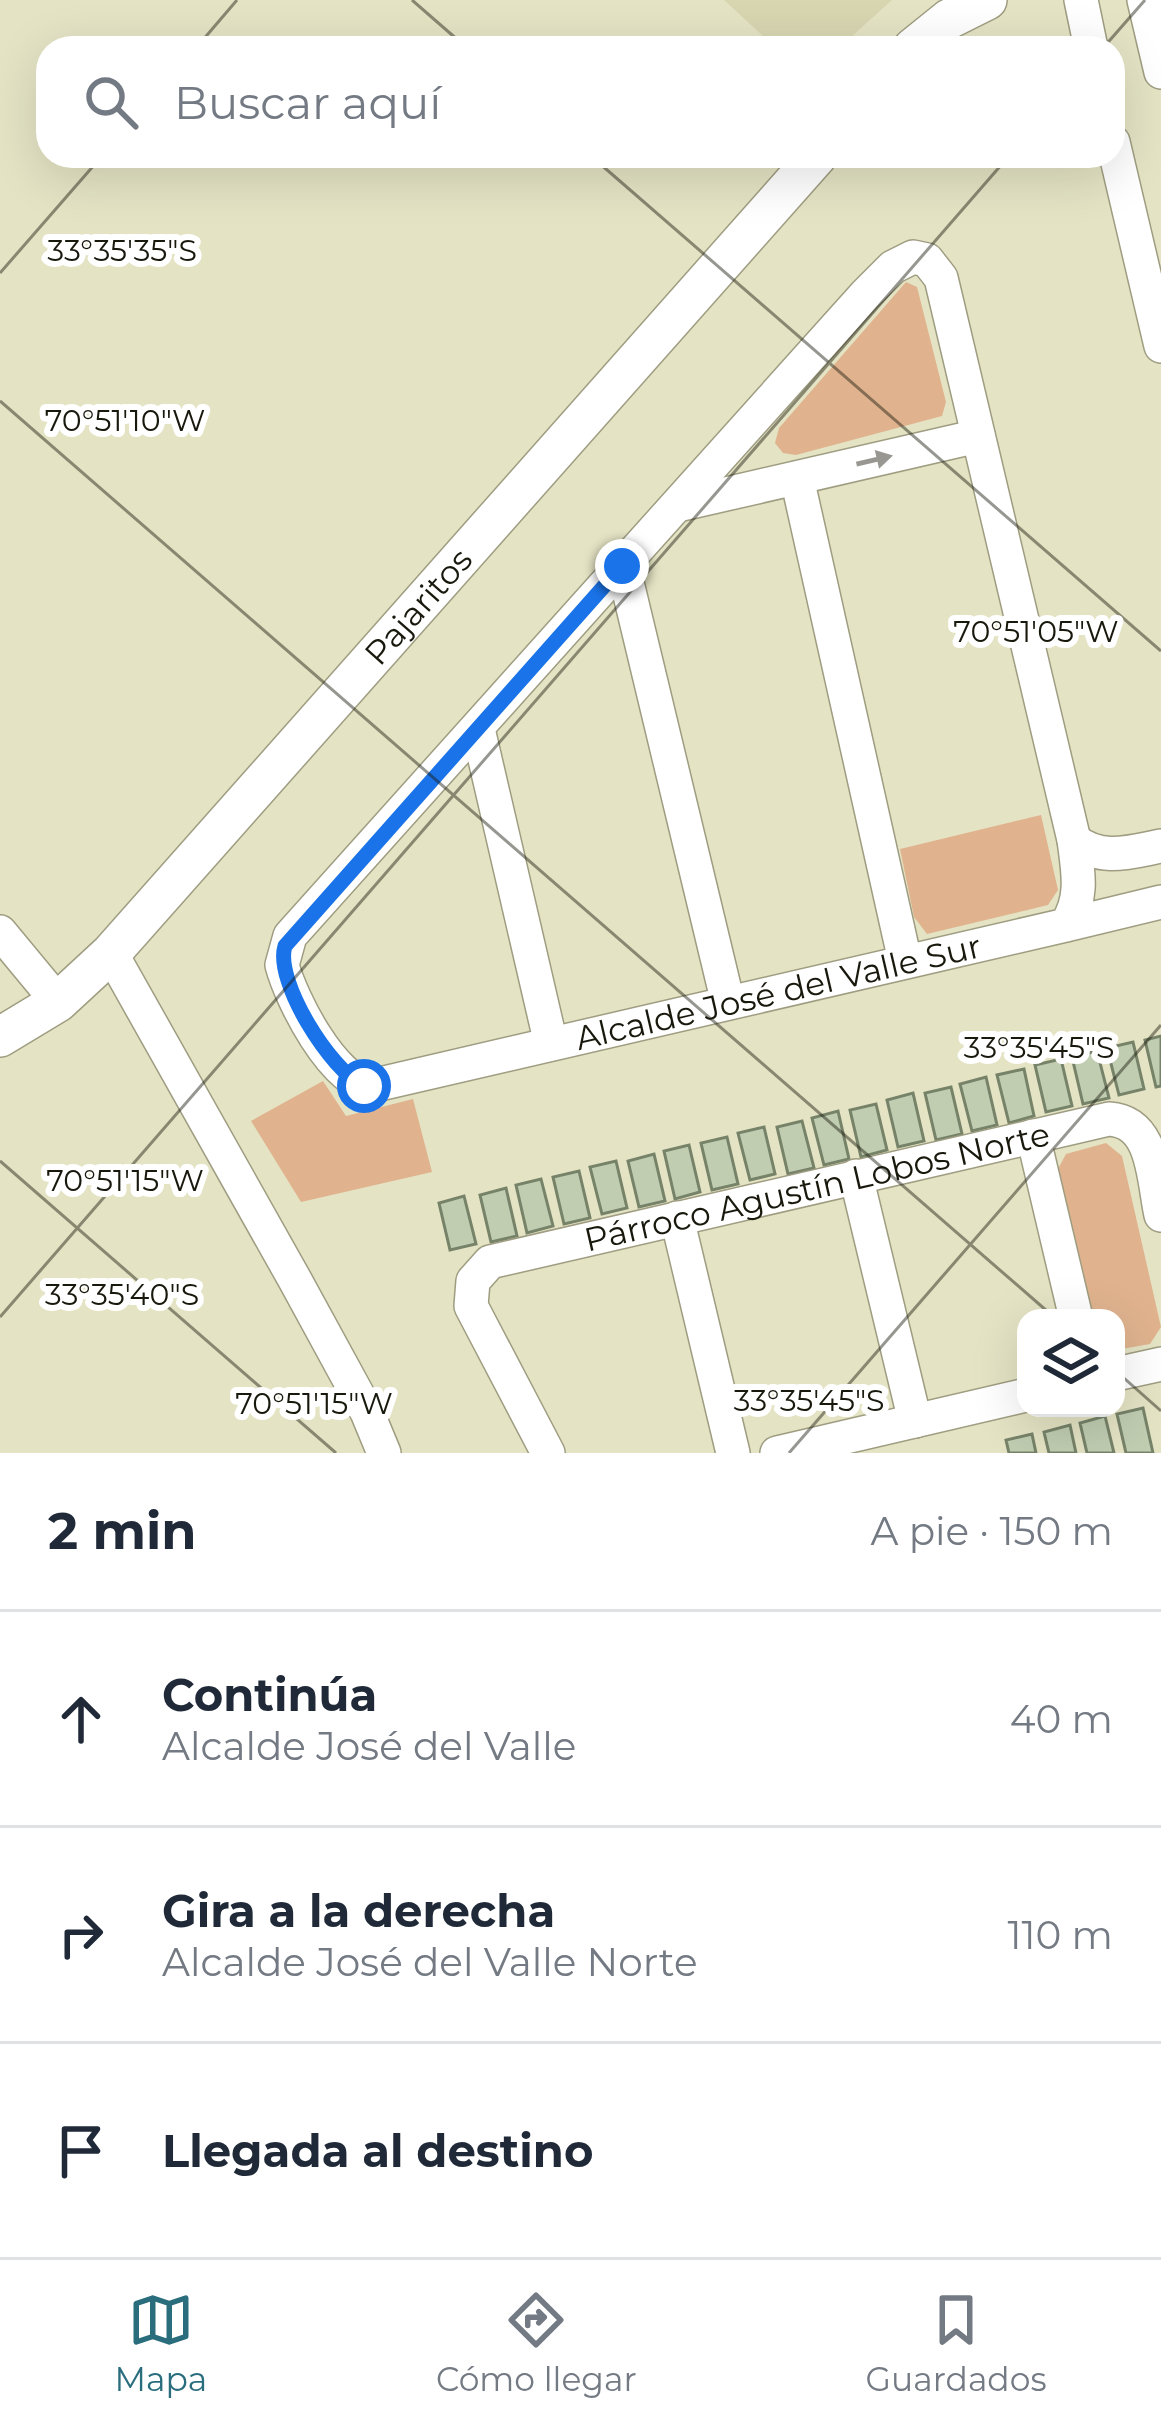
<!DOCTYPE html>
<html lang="es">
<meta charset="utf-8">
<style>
:root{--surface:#fff;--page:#f6f6f7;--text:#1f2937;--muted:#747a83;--line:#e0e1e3;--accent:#2a6e7e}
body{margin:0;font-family:Montserrat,sans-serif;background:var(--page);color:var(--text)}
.controls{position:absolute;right:36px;bottom:36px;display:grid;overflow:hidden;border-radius:24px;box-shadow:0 12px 48px #0002}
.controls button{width:108px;height:108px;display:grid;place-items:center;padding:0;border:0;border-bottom:3px solid var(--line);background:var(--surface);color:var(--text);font:60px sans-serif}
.stop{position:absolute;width:36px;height:36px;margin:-27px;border:9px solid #1a73e8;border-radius:50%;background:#fff}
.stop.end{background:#1a73e8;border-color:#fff;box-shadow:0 3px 12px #0008}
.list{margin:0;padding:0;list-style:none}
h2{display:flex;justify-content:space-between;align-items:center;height:156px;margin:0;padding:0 48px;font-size:51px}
h2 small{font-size:39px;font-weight:400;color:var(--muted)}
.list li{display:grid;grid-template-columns:78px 1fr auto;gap:36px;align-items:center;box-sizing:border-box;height:216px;padding:0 48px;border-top:3px solid var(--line)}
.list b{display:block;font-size:45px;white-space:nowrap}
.list p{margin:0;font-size:39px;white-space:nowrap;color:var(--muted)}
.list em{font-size:39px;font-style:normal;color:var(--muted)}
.icon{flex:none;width:66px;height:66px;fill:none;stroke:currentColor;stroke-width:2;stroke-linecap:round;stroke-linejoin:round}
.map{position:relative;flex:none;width:1161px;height:1453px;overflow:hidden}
.search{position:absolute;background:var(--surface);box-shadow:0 12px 48px #0002;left:36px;right:36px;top:36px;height:132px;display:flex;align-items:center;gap:30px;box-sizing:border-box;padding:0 42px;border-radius:36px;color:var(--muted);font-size:45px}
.sheet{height:804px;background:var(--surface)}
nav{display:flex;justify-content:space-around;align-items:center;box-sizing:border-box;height:168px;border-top:3px solid var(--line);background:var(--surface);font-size:33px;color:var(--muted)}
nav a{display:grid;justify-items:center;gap:6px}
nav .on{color:var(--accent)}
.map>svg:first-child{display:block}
.built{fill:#d8d6b1}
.green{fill:#e0b38e}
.building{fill:#c0cdb1;stroke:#778369;stroke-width:3}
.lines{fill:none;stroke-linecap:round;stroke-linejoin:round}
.minor-casing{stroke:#9f9d81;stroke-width:36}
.tertiary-casing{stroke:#9f9d81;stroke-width:42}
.minor{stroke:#fff;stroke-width:33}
.tertiary{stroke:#fff;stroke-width:39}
.oneway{fill:#989792}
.route{stroke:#1a73e8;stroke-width:15}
.ticks{fill:none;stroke:#19180d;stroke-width:3;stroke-opacity:0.45}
.labels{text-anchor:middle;stroke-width:12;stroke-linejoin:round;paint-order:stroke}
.street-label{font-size:33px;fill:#19180d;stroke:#fff}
.ticks-label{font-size:30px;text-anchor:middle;fill:#19180d;stroke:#fff;stroke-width:12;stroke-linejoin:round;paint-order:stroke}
</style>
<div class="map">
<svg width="1161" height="1453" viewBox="0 0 1161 1453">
<rect width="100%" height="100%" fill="#e4e3c4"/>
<path class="built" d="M 724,0 L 892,0 L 839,48 L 776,48 Z"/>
<path class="green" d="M 906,282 L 917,287 L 946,402 L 942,416 L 796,455 L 783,453 L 775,443 L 779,428 Z
M 1041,815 L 1058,890 L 1048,905 L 927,934 L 914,917 L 900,849 Z
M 323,1081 L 346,1116 L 413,1099 L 432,1172 L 301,1202 L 251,1121 Z
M 1106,1143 L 1122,1156 L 1161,1327 L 1150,1344 L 1116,1350 L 1116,1318 L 1090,1318 L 1058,1169 L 1066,1154 Z"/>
<path class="building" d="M 1161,1036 L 1161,1086 L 1156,1087 L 1145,1040 Z
M 1133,1042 L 1144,1089 L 1119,1095 L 1107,1048 Z
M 1097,1051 L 1109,1098 L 1083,1104 L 1072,1057 Z
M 1061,1059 L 1072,1106 L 1046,1112 L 1035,1065 Z
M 1024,1069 L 1034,1116 L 1009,1123 L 997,1075 Z
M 986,1077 L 997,1125 L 972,1131 L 960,1084 Z
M 951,1087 L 962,1134 L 936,1140 L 925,1093 Z
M 913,1093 L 924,1141 L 898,1147 L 887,1100 Z
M 876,1104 L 887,1150 L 861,1157 L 850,1110 Z
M 838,1111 L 849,1159 L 824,1165 L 812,1118 Z
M 802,1121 L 814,1168 L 788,1174 L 777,1127 Z
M 764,1127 L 775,1174 L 750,1180 L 738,1133 Z
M 727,1137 L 738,1184 L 712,1190 L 701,1143 Z
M 689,1145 L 700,1192 L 675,1199 L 664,1151 Z
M 654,1154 L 665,1201 L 639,1207 L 628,1161 Z
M 616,1161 L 627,1208 L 602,1214 L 590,1167 Z
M 579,1171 L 590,1218 L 564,1224 L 553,1177 Z
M 541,1179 L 553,1226 L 527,1233 L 516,1185 Z
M 506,1188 L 517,1236 L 491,1242 L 480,1195 Z
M 464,1196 L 476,1244 L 450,1250 L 439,1203 Z
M 1143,1408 L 1153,1453 L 1126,1453 L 1117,1414 Z
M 1105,1416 L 1114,1453 L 1087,1453 L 1080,1423 Z
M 1070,1425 L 1076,1453 L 1049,1453 L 1044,1432 Z
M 1032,1434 L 1036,1453 L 1009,1453 L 1006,1440 Z"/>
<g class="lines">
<g class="minor-casing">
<g id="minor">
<path d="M 1081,0 L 1091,48"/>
<path d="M 1144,0 L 1161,72"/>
<path d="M 1113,142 L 1161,346"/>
<path d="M 797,478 L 905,961"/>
<path d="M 678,505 L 978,436"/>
<path d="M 623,566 L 728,1003"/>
<path d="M 478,729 L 551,1044"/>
<path d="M 1074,840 C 1101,862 1130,852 1161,846"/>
<path id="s1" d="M 1066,925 C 1084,898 1078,871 1074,840 L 941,278 L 927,260 L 913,257 L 893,267 L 865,295 L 290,936 L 282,965 C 291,999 333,1082 371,1086 L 1066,925 L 1161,902"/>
<path d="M 0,932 L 58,1002"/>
<path d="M 111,953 L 295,1280 L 367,1412 L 384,1453"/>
<path d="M 1033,1136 L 1076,1318"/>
<path d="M 856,1176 L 915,1421"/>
<path d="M 677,1218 L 733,1453"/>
<path d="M 1116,1374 L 1161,1364"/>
<path id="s2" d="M 548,1453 L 471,1306 L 473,1281 L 490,1262 L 1109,1119 C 1155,1122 1153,1179 1161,1215"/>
<path d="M 777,1453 L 1026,1395"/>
</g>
</g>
<g class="tertiary-casing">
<g id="tertiary">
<path d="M 913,48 L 949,19 L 987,0"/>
<path id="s3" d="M 0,1037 L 58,1002 L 111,953 L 817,156"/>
</g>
</g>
<use href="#minor" class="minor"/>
<use href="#tertiary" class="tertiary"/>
</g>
<defs><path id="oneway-solid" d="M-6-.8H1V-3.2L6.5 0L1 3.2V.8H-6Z" transform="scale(3)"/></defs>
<use class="oneway" href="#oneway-solid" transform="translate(874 460) rotate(-13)"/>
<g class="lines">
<path class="route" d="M 364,1086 C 331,1071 274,981 285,946 L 622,566"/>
</g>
<path class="ticks" d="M 412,0 L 467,48M 196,48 L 237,0M 1103,48 L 1145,0M 591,156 L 1161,651M 0,273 L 102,156M 0,401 L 1055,1318M 0,1161 L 336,1453M 0,1317 L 1009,156M 1116,1371 L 1161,1411M 789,1453 L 1161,1025"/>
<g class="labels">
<g class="street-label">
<text dy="12" stroke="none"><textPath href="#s3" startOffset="603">Pajaritos</textPath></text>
<text dy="12" stroke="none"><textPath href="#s1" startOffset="2229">Alcalde José del Valle Sur</textPath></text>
<text dy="12" stroke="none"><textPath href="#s2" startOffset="552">Párroco Agustín Lobos Norte</textPath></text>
</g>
</g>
<g class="ticks-label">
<text x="122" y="261">33°35'35"S</text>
<text x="125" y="431">70°51'10"W</text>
<text x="1036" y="642">70°51'05"W</text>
<text x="1039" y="1058">33°35'45"S</text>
<text x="125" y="1191">70°51'15"W</text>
<text x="122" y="1305">33°35'40"S</text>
<text x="809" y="1411">33°35'45"S</text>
<text x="314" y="1414">70°51'15"W</text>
</g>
</svg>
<div class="controls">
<button><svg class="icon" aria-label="layers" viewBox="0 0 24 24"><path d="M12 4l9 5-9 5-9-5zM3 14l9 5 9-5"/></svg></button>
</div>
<div class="stop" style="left:364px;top:1086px"></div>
<div class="stop end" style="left:622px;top:566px"></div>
<div class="search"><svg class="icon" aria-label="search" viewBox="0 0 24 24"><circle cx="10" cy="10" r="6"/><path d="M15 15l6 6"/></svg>Buscar aquí</div>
</div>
<section class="sheet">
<h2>2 min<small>A pie · 150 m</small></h2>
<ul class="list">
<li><svg class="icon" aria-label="ahead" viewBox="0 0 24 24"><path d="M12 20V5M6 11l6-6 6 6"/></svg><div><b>Continúa</b><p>Alcalde José del Valle</p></div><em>40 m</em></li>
<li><svg class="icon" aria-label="right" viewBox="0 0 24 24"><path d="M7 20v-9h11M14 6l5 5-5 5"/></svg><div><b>Gira a la derecha</b><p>Alcalde José del Valle Norte</p></div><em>110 m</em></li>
<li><svg class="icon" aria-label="arrive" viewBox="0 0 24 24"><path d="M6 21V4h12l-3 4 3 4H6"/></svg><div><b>Llegada al destino</b></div></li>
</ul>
</section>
<nav>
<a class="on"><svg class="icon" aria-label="map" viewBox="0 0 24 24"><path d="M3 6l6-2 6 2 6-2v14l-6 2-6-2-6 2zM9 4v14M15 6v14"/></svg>Mapa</a>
<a><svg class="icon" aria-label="directions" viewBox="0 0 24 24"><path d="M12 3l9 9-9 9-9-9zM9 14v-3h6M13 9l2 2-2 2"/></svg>Cómo llegar</a>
<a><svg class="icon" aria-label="saved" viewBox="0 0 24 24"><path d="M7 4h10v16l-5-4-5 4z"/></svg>Guardados</a>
</nav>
